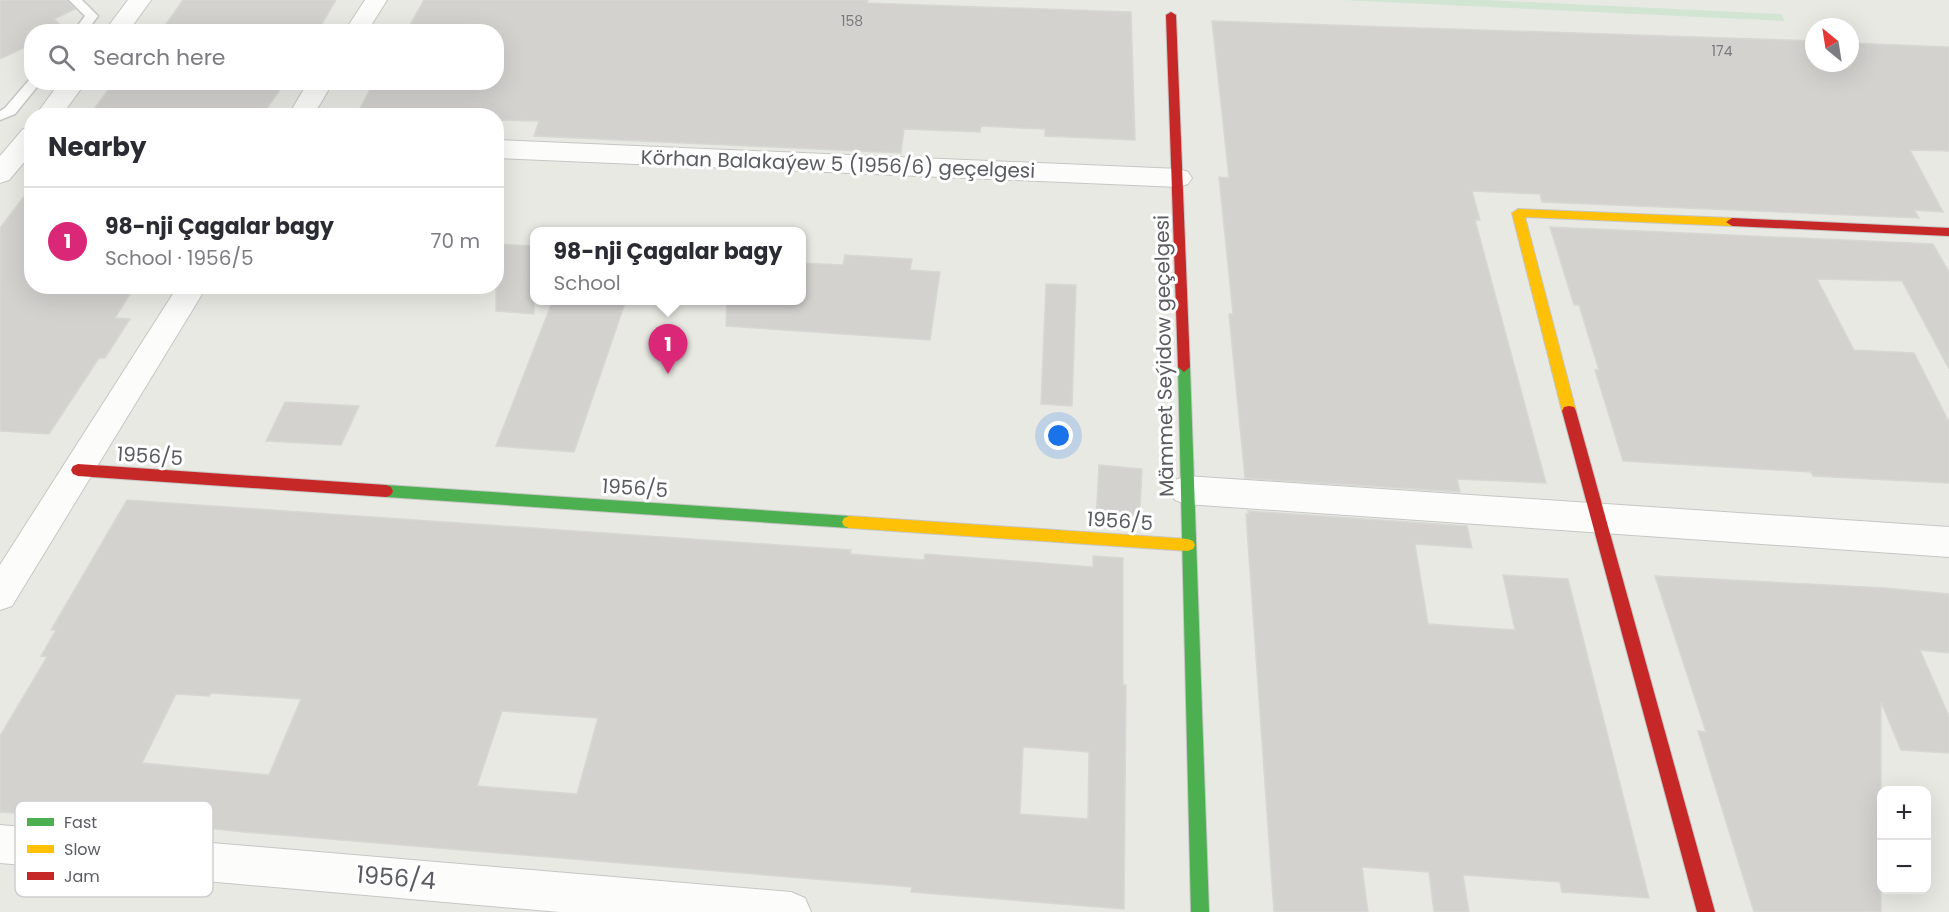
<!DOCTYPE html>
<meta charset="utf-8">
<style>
:root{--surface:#fff;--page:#f7f7f7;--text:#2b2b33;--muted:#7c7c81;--line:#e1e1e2;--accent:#db2777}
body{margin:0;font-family:Poppins,sans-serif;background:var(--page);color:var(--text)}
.controls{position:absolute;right:18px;bottom:18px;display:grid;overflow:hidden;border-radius:12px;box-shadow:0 6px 24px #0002}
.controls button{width:54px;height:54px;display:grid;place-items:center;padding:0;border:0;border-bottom:2px solid var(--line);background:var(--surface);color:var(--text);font:30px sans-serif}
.compass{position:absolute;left:1805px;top:18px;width:54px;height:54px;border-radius:50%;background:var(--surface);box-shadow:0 6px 24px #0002;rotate:330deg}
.you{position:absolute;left:1059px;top:436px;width:21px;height:21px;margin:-15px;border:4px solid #fff;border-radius:50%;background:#1a73e8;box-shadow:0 0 0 9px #1a73e833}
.badge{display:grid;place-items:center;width:39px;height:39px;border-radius:50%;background:var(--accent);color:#fff;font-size:20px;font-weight:700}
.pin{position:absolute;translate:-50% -50px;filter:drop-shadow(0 2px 3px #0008)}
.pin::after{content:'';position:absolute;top:32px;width:21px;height:18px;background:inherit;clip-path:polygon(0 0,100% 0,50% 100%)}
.popup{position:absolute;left:530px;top:227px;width:276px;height:78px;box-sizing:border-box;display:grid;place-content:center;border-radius:12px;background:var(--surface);filter:drop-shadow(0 2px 4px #0005);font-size:20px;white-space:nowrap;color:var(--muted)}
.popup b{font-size:22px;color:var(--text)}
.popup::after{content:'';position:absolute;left:50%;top:100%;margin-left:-12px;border:12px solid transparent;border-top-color:var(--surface)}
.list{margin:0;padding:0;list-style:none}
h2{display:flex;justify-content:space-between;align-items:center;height:78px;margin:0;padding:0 24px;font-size:26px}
h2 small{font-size:20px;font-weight:400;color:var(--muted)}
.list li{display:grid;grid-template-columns:39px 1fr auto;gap:18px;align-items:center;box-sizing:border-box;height:108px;padding:0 24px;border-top:2px solid var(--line)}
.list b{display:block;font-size:22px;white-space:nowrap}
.list p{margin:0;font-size:20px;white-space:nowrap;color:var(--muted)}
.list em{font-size:20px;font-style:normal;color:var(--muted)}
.icon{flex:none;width:33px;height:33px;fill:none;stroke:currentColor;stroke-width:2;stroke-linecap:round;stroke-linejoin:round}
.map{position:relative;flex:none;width:1949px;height:912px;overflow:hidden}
.search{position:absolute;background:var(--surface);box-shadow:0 6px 24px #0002;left:24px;top:24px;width:480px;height:66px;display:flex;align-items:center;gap:15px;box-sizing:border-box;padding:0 21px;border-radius:24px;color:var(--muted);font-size:22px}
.panel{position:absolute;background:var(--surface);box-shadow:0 6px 24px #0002;left:24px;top:108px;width:480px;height:186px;border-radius:24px}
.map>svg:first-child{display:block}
.green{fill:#d2e5d3}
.building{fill:#d3d2cf;stroke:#d8d8d3;stroke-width:1.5;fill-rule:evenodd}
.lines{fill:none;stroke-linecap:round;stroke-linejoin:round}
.lane-casing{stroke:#c6c6c4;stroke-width:3}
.street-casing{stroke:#c6c6c4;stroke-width:2}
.fast-casing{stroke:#c6c6c5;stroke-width:2}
.slow-casing{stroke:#c6c6c5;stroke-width:2}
.jam-casing{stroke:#c6c6c5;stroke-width:2}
.lane{fill:#fcfcfb;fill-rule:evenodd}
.street{fill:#fcfcfb;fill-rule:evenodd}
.fast{fill:#4caf50;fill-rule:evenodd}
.slow{fill:#ffc107;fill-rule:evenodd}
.jam{fill:#c62828;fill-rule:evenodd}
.labels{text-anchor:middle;stroke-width:6;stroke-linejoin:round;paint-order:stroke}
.far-number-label{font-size:14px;fill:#797a7d}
.street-label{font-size:20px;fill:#5a5c61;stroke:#fff}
.near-street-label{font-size:24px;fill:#5a5c61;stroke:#fff}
.key{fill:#fff;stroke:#ceced0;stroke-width:1.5}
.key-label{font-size:16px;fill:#5a5c61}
</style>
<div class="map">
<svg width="1949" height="912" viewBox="0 0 1949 912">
<rect width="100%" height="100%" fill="#e9e9e4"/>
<path class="green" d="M 1341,0 L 1485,0 L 1781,14 L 1785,21 Z"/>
<path class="building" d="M 0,0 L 67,0 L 75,9 L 54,19 L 68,32 L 32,32 L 32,44 L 0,59 Z
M 183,0 L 336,0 L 317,32 L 153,32 L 157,27 L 164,27 Z
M 424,0 L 868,0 L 867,3 L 1131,12 L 1135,140 L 1045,136 L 1045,129 L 981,126 L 980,132 L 904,129 L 901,153 L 534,136 L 539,121 L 496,120 L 496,116 L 356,116 L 374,82 L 496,82 L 496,32 L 406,32 Z
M 1212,21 L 1814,41 L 1814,63 L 1850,63 L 1850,43 L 1949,47 L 1949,151 L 1910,150 L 1943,212 L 1914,210 L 1919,218 L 1542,202 L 1540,194 L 1472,191 L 1480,220 L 1475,220 L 1546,483 L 1457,479 L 1460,492 L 1245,478 L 1229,314 L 1233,314 L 1219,177 L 1229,178 Z
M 114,82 L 285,82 L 262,116 L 89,116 Z
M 32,186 L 32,286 L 135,286 L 115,318 L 130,319 L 105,358 L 99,358 L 49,434 L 0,431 L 0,228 Z
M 1550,227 L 1933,244 L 1949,272 L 1949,369 L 1902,281 L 1817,279 L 1854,350 L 1914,353 L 1949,422 L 1949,483 L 1813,476 L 1811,472 L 1623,461 L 1595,370 L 1599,370 L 1579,305 L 1574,305 Z
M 496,244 L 534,246 L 534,314 L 496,311 Z
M 845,255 L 912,259 L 910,270 L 940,272 L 930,340 L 726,326 L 727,300 L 801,300 L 801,263 L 843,265 Z
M 1046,284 L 1076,285 L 1072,406 L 1041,404 Z
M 553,300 L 626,300 L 574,452 L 496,446 Z
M 285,402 L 359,406 L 341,445 L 266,441 Z
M 1099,465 L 1142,469 L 1139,525 L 1096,522 Z
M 127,500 L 851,550 L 850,554 L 924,560 L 925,554 L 1093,567 L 1093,556 L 1123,558 L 1123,685 L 1126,685 L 1124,909 L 911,892 L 912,887 L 244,832 L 114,818 L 113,820 L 0,812 L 0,736 L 47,657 L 41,656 L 56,630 L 51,630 ZM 211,693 L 301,699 L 269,775 L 142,763 L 176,694 L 209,696 ZM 502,711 L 598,718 L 577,794 L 477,786 ZM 1023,747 L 1089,752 L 1088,819 L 1020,814 Z
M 1248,511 L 1467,526 L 1472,548 L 1415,544 L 1428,624 L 1515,630 L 1503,575 L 1568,579 L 1649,898 L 1562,892 L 1560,882 L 1463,875 L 1469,912 L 1434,912 L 1429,872 L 1362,867 L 1368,912 L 1274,912 L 1246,514 L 1249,514 Z
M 1655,576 L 1885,588 L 1949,594 L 1949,653 L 1920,650 L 1949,716 L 1949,753 L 1901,750 L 1881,702 L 1881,912 L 1754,912 L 1698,731 L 1706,732 Z"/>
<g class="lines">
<g class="lane-casing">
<path id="lane" d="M 69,0 L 82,0 L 98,16 L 86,32 L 73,32 L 85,16 Z
M 30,79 L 32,82 L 41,82 L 15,114 L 0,120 L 0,111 L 5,108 Z"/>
</g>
<g class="street-casing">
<path id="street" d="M 128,0 L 151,0 L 128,32 L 104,32 Z
M 365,0 L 387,0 L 367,32 L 344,32 Z
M 60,82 L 86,82 L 61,116 L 35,116 Z
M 308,82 L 333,82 L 313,116 L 288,116 Z
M 32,127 L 32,153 L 9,180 L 0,183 L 0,156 L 23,129 Z
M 496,140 L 1179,169 L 1188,172 L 1192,178 L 1188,184 L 1179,187 L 496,158 Z
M 178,286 L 207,286 L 12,606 L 0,610 L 0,565 Z
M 1186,476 L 1949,527 L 1949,557 L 1186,504 L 1175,500 L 1170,490 L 1175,480 Z
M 0,825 L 791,892 L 805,898 L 811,912 L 560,912 L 0,863 Z"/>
</g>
<g class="fast-casing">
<path id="fast" d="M 1184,362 L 1190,367 L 1209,912 L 1191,912 L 1178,367 Z
M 386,485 L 849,516 L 854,518 L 856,522 L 854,526 L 849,528 L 386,497 L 381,495 L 379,491 L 381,487 Z"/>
</g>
<g class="slow-casing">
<path id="slow" d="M 1518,209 L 1732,218 L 1738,222 L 1732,226 L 1525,217 L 1576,411 L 1574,415 L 1564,415 L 1562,411 L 1512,213 Z
M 849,516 L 1188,539 L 1193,541 L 1195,545 L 1193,549 L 1188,551 L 849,528 L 844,526 L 842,522 L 844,518 Z"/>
</g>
<g class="jam-casing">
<path id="jam" d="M 1171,12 L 1176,15 L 1190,367 L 1184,372 L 1178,367 L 1166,15 Z
M 1732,218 L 1949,228 L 1949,236 L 1732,226 L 1726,222 Z
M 1569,406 L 1574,407 L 1576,411 L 1715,912 L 1697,912 L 1562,411 L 1564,407 Z
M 78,464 L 386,485 L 391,487 L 393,491 L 391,495 L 386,497 L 78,476 L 73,474 L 71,470 L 73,466 Z"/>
</g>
<use href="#lane" class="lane"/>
<use href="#street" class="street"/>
<use href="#fast" class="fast"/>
<use href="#slow" class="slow"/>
<use href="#jam" class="jam"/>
</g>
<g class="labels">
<g class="far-number-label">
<text x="852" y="26">158</text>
<text x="1722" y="56">174</text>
</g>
<g class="street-label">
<text transform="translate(838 164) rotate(2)" y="7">Körhan Balakaýew 5 (1956/6) geçelgesi</text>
<text transform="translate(1164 356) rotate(-91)" y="7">Mämmet Seýidow geçelgesi</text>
<text transform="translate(150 456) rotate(4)" y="7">1956/5</text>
<text transform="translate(635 488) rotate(4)" y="7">1956/5</text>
<text transform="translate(1120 521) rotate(4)" y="7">1956/5</text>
</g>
<g class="near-street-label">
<text transform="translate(396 878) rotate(5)" y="8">1956/4</text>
</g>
</g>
<rect x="15" y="801" width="198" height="96" rx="9" class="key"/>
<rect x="27" y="818" width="27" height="8" fill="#4caf50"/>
<rect x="27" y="845" width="27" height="8" fill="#ffc107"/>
<rect x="27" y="872" width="27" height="8" fill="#c62828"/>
<g class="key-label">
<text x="64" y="828">Fast</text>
<text x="64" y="855">Slow</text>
<text x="64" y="882">Jam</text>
</g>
</svg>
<div class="controls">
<button>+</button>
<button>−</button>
</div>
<svg class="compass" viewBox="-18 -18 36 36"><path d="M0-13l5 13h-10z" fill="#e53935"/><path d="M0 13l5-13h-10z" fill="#7c7c81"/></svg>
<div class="you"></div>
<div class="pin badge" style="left:668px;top:374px">1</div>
<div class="popup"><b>98-nji Çagalar bagy</b>School</div>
<div class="search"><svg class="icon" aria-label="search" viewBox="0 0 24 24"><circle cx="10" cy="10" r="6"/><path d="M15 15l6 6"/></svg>Search here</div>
<section class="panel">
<h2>Nearby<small></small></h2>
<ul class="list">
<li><span class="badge">1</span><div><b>98-nji Çagalar bagy</b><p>School · 1956/5</p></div><em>70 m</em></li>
</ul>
</section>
</div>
